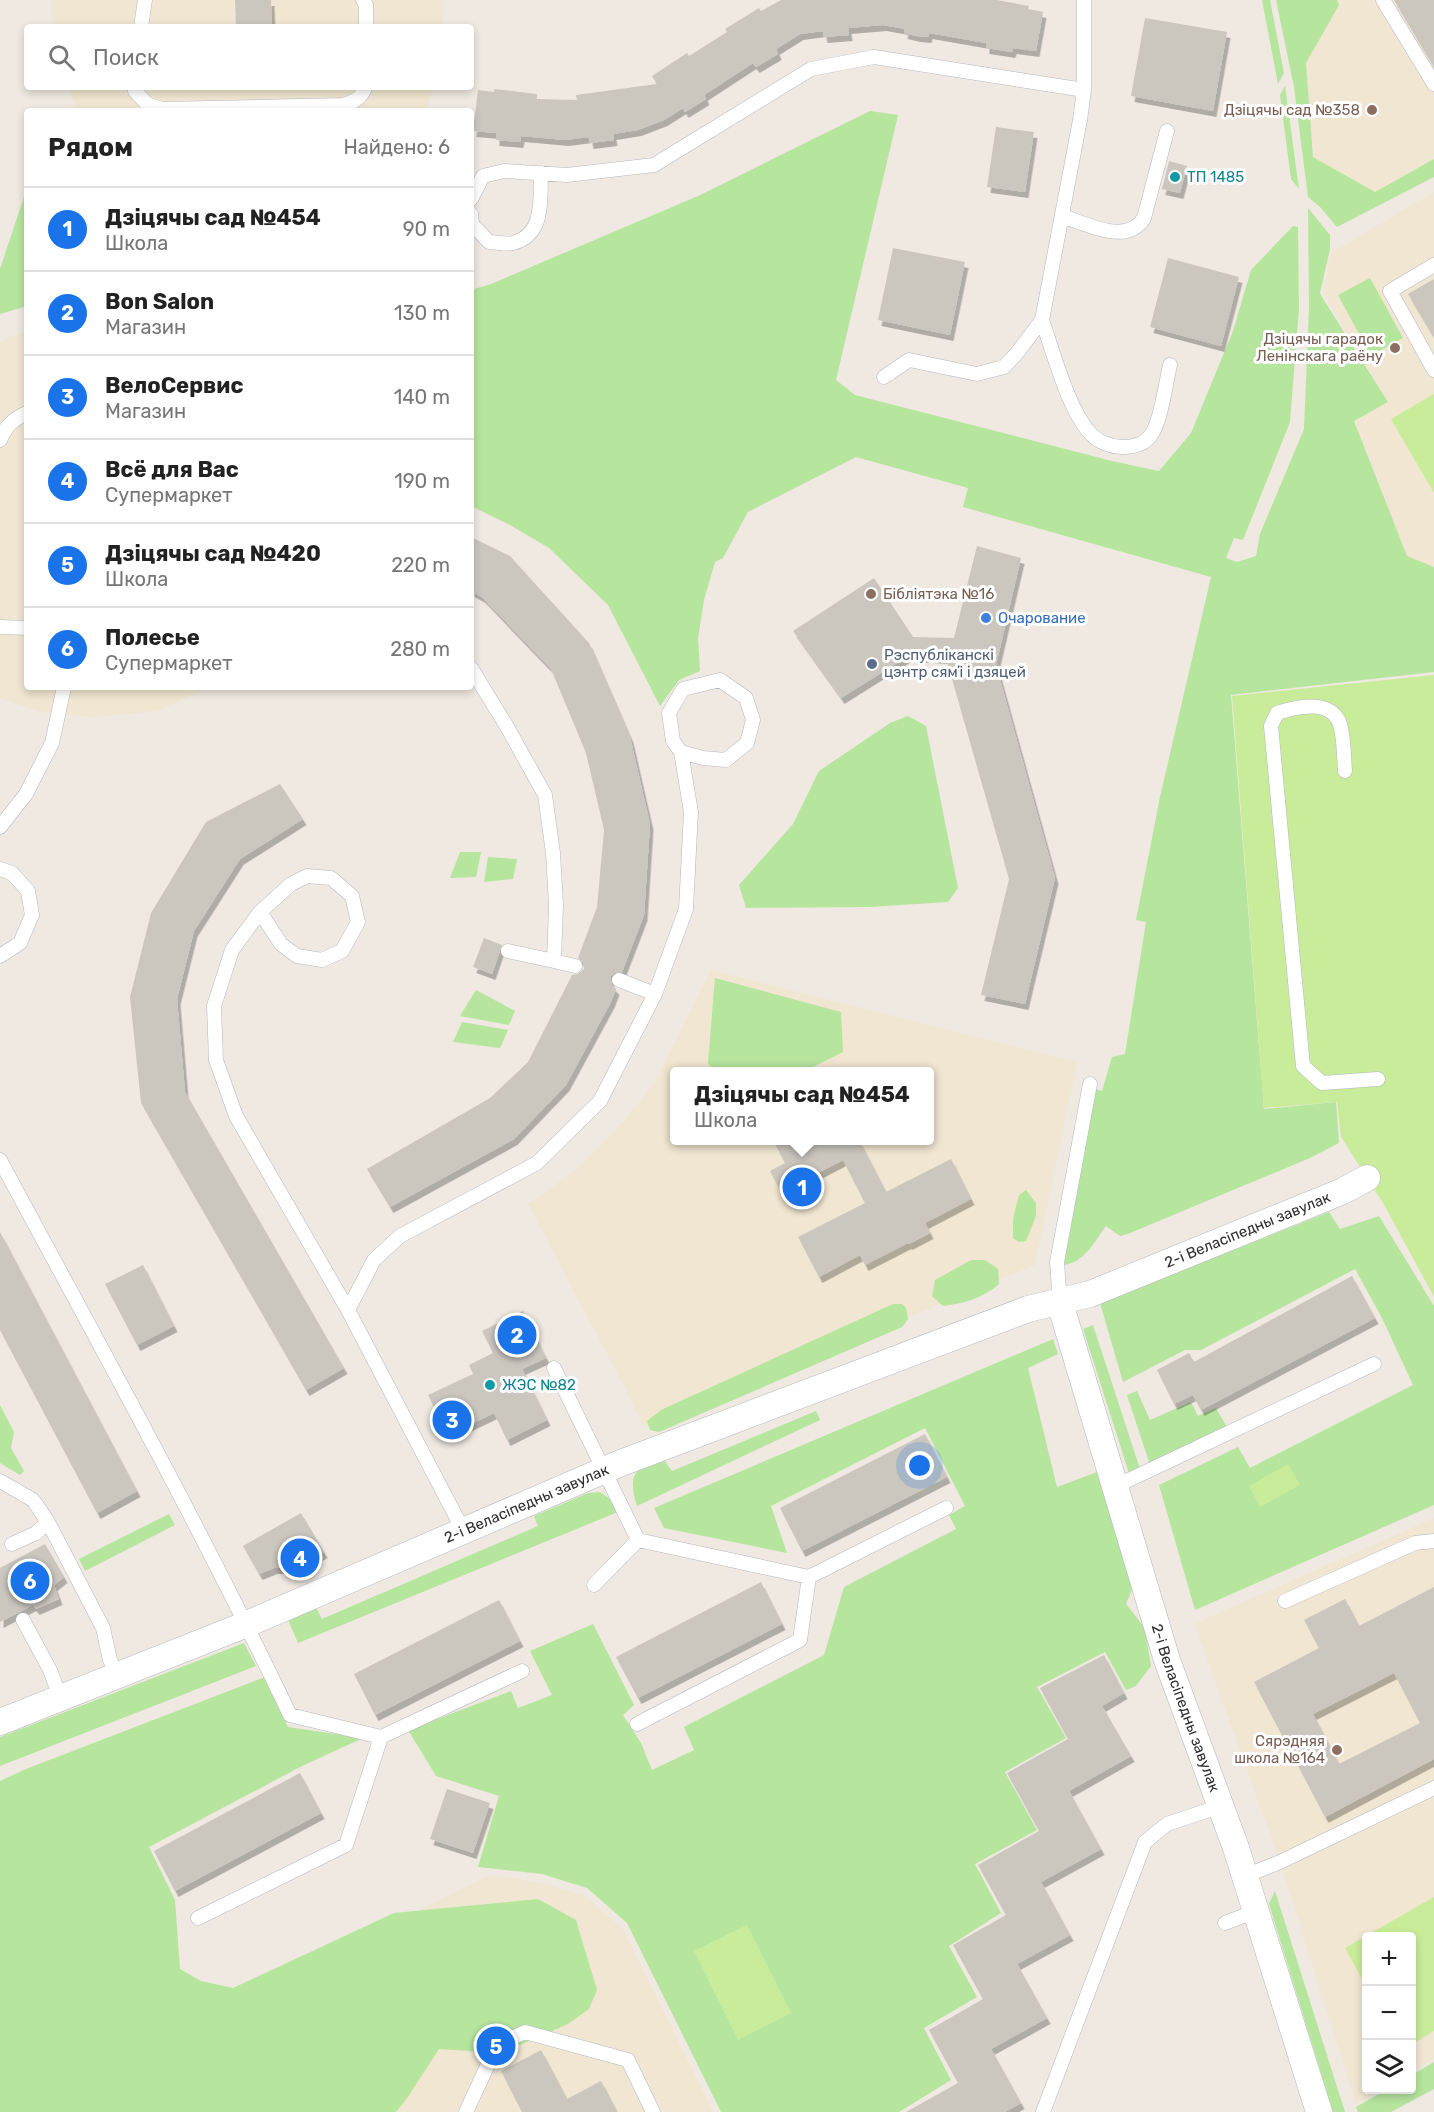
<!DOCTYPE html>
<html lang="ru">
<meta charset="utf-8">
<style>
:root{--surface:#fff;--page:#f2f2f2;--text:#222;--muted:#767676;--line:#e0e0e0;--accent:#1a73e8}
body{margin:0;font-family:Rubik,sans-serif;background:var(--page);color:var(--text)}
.controls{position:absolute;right:18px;bottom:18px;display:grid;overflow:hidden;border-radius:6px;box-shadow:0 3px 9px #0003}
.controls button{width:54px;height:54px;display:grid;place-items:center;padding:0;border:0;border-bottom:2px solid var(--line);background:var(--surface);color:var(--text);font:30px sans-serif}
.you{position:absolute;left:920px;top:1466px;width:21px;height:21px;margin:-15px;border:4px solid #fff;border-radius:50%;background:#1a73e8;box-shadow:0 0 0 9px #1a73e833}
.badge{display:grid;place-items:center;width:39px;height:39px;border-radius:50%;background:var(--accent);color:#fff;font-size:20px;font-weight:700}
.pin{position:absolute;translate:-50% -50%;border:3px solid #fff;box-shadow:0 2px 6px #0006}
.popup{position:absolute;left:670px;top:1067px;width:264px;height:78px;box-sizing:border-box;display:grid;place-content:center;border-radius:6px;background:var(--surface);filter:drop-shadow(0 2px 4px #0005);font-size:20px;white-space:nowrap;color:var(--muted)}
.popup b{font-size:22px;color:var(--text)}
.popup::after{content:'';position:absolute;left:50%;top:100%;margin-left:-12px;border:12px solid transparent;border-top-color:var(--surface)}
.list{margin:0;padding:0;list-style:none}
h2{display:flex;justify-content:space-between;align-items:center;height:78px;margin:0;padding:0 24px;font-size:26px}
h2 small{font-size:20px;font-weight:400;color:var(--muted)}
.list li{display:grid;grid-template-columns:39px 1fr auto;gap:18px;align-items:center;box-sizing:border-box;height:84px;padding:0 24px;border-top:2px solid var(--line)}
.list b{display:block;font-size:22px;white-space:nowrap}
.list p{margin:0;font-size:20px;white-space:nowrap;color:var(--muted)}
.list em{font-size:20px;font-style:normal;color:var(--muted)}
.icon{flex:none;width:33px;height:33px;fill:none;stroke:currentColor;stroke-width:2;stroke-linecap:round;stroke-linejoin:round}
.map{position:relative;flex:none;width:1434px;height:2112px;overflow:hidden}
.search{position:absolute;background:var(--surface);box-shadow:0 3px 9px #0003;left:24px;top:24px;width:450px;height:66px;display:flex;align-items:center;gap:15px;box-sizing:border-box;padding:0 21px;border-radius:6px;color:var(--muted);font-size:22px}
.panel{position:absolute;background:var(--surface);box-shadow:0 3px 9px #0003;left:24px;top:108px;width:450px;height:582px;border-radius:6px}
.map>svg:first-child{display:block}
.education{fill:#f0e6d1;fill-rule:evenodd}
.green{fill:#b6e59e}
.pitch{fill:#c9ec9a}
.building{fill:#cbc7bf;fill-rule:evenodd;filter:url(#shadow)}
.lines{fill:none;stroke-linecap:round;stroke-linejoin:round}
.lane-casing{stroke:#b4b7c1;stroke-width:15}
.street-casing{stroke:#b4b7c1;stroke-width:27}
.lane{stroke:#fff;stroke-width:14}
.street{stroke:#fff;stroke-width:26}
.education-dot{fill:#8d6e63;stroke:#fff;stroke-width:2}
.culture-dot{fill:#0f9aa8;stroke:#fff;stroke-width:2}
.shop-dot{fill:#3f7fe0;stroke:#fff;stroke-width:2}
.service-dot{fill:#5c6f8a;stroke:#fff;stroke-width:2}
.labels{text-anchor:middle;stroke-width:6;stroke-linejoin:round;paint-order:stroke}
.education-label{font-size:15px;fill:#785e54;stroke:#fff;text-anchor:end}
.culture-label{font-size:15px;fill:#0d838f;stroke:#fff;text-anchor:start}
.shop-label{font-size:15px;fill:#366cbe;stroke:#fff;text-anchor:start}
.service-label{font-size:15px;fill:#4e5e75;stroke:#fff;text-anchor:start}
.street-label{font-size:15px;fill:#2e2e2e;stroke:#fff}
</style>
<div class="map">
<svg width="1434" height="2112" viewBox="0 0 1434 2112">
<defs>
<filter id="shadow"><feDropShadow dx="3.5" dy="6" stdDeviation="0" flood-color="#0004"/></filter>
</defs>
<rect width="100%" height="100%" fill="#efe9e1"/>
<path class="education" d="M 52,0 L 442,0 L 443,27 L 53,27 L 51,7 Z
M 1337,0 L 1434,0 L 1434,159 L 1375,192 L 1313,157 L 1306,63 L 1339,5 Z
M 68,87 L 433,87 L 426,111 L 77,111 Z
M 1434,192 L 1434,567 L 1407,556 L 1354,420 L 1388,402 L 1323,293 L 1331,253 Z
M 27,331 L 27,687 L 210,687 L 158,711 L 94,717 L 40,712 L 0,698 L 0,341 Z
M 711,970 L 1077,1062 L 1035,1265 L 643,1426 L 626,1390 L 528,1204 L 576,1170 L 623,1122 L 656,1081 ZM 674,1072 L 930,1072 L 930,1140 L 674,1140 Z
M 1434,1518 L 1434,2059 L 1412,2072 L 1412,1936 L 1366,1936 L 1366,2090 L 1381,2090 L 1356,2104 L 1280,1862 L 1200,1639 L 1196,1623 Z
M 490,1875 L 542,1883 L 585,1896 L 623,1929 L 713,2112 L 346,2112 L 278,1980 Z"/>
<path class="green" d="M 1262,0 L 1270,0 L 1284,73 L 1278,84 Z
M 1276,0 L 1337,0 L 1339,5 L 1306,63 L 1313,157 L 1375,192 L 1434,159 L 1434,177 L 1337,227 L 1320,207 L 1308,197 L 1294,87 Z
M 1285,86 L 1299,189 L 1291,179 L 1280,95 Z
M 870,111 L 898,115 L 836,380 L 855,395 L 1112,461 L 1159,471 L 1191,433 L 1233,331 L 1251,270 L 1293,226 L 1298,227 L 1299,308 L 1290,422 L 1243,540 L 1234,538 L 1226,558 L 1237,562 L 1256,556 L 1260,534 L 1304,429 L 1309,307 L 1308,208 L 1330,235 L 1330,249 L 1320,293 L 1322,297 L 1388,402 L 1354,421 L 1407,556 L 1434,567 L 1434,672 L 1231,695 L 1264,1109 L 1336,1102 L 1339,1143 L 1310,1158 L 1130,1233 L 1120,1236 L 1106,1226 C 1094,1242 1085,1262 1064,1265 L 1095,1089 L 1102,1091 L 1112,1057 L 1125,1054 L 1146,922 L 1136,920 L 1160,797 L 1211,577 L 963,507 L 968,488 L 856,457 L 748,512 L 723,558 L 715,562 L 704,600 L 698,638 L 700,671 L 679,680 L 660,706 L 608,605 L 549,548 L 510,525 L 471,506 L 471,290 L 491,284 L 698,196 Z
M 27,188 L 27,306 L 0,314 L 0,269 Z
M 1370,278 L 1403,338 L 1371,356 L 1338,295 Z
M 908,716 L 926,726 L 958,888 L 948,902 L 870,907 L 746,908 L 739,885 L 793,824 L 819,771 L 890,723 Z
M 460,852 L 481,852 L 476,877 L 450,878 Z
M 488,857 L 517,859 L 513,879 L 484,882 Z
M 715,978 L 841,1012 L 843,1052 L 805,1071 L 714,1071 L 708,1063 Z
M 476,990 L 515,1011 L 509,1025 L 460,1016 Z
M 462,1022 L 508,1030 L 500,1048 L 453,1042 Z
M 1026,1190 L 1036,1203 L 1036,1216 L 1026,1241 L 1019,1242 L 1013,1238 L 1013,1219 L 1019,1195 Z
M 1329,1212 L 1340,1229 L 1379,1216 L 1434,1306 L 1434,1505 L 1195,1610 L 1159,1485 L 1238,1447 L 1250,1468 L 1413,1385 L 1382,1318 L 1355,1269 L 1201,1350 L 1185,1350 L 1123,1382 L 1100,1303 Z
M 971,1260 L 985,1260 L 998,1269 L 999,1284 C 982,1299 964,1303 943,1306 L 932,1296 L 935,1280 Z
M 893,1304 L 902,1304 L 906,1308 L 908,1319 L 902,1327 L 659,1432 L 650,1430 L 647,1421 L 661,1410 Z
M 1093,1325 L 1140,1469 L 1129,1473 L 1083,1329 Z
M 1053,1339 L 1058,1354 L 1028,1368 L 1057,1487 L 1100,1471 L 1133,1587 L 1126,1604 L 1145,1628 L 1151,1666 L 1136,1686 L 1126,1690 L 1105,1652 L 1037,1687 L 1066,1738 L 1005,1772 L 1037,1830 L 975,1864 L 1001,1913 L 949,1946 L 977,1997 L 924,2028 L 951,2080 L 899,2112 L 721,2112 L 627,1923 L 587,1888 L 542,1874 L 478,1867 L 499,1796 L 436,1776 L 408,1730 L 511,1691 L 518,1708 L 552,1695 L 530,1651 L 593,1624 L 634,1705 L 623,1715 L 641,1743 L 652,1770 L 694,1750 L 684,1727 L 824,1655 L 844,1587 L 956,1529 L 949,1515 L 965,1506 L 925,1428 L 771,1506 L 787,1553 L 664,1528 L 654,1508 Z
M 1137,1391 L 1150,1420 L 1191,1402 L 1198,1416 L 1216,1408 L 1227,1427 L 1150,1465 L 1127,1395 Z
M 0,1405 L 14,1432 L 11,1448 L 24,1471 L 20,1475 L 0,1463 Z
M 816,1411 L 820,1420 L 637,1506 C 628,1478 633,1464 664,1460 L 672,1471 Z
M 600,1492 L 610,1499 L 618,1512 L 298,1643 L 286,1615 L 314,1603 L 322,1619 L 538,1526 L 534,1516 L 588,1493 Z
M 169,1514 L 175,1525 L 85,1571 L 79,1559 Z
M 244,1643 L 256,1666 L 0,1766 L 0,1737 Z
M 265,1677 L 288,1727 L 363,1738 L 302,1766 L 149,1847 L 175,1900 L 180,1969 L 201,1981 L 233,1988 L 394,1913 L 538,1899 L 576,1920 L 597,1990 L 589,2009 L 568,2024 L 502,2053 L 439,2049 L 408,2097 L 396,2112 L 0,2112 L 0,1781 L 26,1769 Z
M 1275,1891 L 1345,2112 L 1333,2112 L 1269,1904 Z
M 1434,2062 L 1434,2089 L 1391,2112 L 1358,2112 L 1356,2107 L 1386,2090 L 1412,2090 L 1412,2075 Z"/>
<path class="pitch" d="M 1434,394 L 1434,493 L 1391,419 Z
M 1434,675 L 1434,1297 L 1383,1203 L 1341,1137 L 1337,1102 L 1264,1108 L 1232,696 Z
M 1288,1464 L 1300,1485 L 1260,1507 L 1249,1486 Z
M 1434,1897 L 1434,2031 L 1412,2044 L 1412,1936 L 1366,1936 L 1366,1986 L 1345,1948 Z
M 747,1925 L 791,2013 L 738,2040 L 694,1951 Z"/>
<path class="building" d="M 235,0 L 271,0 L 272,27 L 236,27 Z
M 781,0 L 997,0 L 1029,6 L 1028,9 L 1043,12 L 1036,51 L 1013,48 L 1012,52 L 986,48 L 986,43 L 929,33 L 928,37 L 917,36 L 904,33 L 905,29 L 883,25 L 848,28 L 849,35 L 824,37 L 823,31 L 800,34 L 776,49 L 778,54 L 756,67 L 753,63 L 704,95 L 706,99 L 685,112 L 683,108 L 664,120 L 638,130 L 613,134 L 614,140 L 590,143 L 589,137 L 565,140 L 521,136 L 520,142 L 496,140 L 496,133 L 473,131 L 478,90 L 494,92 L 494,89 L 537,94 L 537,99 L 577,100 L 576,95 L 657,84 L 652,76 L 687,53 L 689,56 L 727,32 L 725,29 L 759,8 L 761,11 Z
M 1394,0 L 1434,0 L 1434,67 Z
M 1145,18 L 1227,32 L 1213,111 L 1131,96 Z
M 996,127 L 1034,132 L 1025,192 L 987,187 Z
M 1169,161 L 1187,166 L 1180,193 L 1162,189 Z
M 893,248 L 965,262 L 950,335 L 878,320 Z
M 1168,258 L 1239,277 L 1221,346 L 1150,327 Z
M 1434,279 L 1434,338 L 1408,294 Z
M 471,537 L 510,556 L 589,643 L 630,737 L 650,824 L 644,915 L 622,972 L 614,973 L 610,977 L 612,985 L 616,989 L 611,1002 L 566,1085 L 514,1139 L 390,1207 L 367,1169 L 490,1098 L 528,1062 L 572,975 L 578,974 L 584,969 L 583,963 L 578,958 L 597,907 L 604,830 L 586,753 L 551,669 L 482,597 L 471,591 Z
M 977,546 L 1021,558 L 996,665 L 1055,878 L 1025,1004 L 981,995 L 1009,879 L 946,658 L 908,656 L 841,698 L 793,631 L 874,578 L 913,637 L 954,638 Z
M 280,784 L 303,819 L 240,859 L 194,931 L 177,999 L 185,1092 L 344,1368 L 306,1390 L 141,1103 L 130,997 L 151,913 L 206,822 Z
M 484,938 L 502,945 L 492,974 L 473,967 Z
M 773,1140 L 859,1140 L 886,1192 L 951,1159 L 971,1199 L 925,1223 L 930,1233 L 909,1244 L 908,1243 L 865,1265 L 860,1255 L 819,1277 L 798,1237 L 865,1203 L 843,1160 L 781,1192 L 770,1171 L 785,1163 Z
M 0,1232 L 137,1491 L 97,1513 L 0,1330 Z
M 143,1265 L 174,1326 L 137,1345 L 105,1284 Z
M 1352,1276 L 1375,1318 L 1201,1410 L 1193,1395 L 1174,1404 L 1157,1370 L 1189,1353 L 1194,1362 Z
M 523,1311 L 546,1358 L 522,1369 L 547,1420 L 507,1440 L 494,1413 L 448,1435 L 428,1395 L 473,1374 L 469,1365 L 493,1353 L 482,1331 Z
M 925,1434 L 947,1477 L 802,1551 L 780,1508 Z
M 301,1513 L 324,1552 L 297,1568 L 274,1568 L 259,1574 L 243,1546 Z
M 45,1544 L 64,1577 L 54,1585 L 59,1599 L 36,1609 L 33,1605 L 0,1622 L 0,1568 Z
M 761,1582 L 782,1624 L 638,1698 L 616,1657 Z
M 1434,1587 L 1434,1759 L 1325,1817 L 1254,1682 L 1319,1648 L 1304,1620 L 1345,1599 L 1359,1626 ZM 1394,1673 L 1420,1723 L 1339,1764 L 1313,1714 Z
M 499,1600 L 520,1641 L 375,1715 L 354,1674 Z
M 1104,1655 L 1124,1693 L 1102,1706 L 1131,1756 L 1069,1791 L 1101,1849 L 1041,1882 L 1070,1935 L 1017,1964 L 1047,2018 L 991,2049 L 1021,2103 L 1005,2112 L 906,2112 L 958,2083 L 929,2030 L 983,1999 L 953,1945 L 1006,1915 L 978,1865 L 1039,1831 L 1007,1773 L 1068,1739 L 1040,1688 Z
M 300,1773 L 321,1813 L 175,1891 L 154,1851 Z
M 447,1789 L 490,1803 L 473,1853 L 430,1839 Z
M 541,2050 L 567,2099 L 601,2081 L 617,2112 L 522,2112 L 501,2071 Z"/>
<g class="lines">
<g class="lane-casing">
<path id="lane" d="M 363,0 L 366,5 L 366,27
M 1383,0 L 1434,84
M 141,27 L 145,0
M 135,87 L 135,91 L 147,104 L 162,109 L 341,105 C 352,103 362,99 365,87
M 471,199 L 483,176 L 504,171 L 567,175 L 654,165 L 811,69 L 874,57 L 1084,90
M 471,214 L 472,224 L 489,242 C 496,242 506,245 513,243 C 545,235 540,199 541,173
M 1062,216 C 1087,224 1127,246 1144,218 L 1167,131
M 1434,265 L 1390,291 L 1434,370
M 1042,320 C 1053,351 1068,409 1090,433 C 1098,442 1111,447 1123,447 C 1134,447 1144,445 1151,435 C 1161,422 1166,382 1170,365
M 884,377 L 909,360 L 977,374 L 1004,367 L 1017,353 L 1042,320 L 1080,120 L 1084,90 L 1084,0
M 0,440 C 6,426 13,419 27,413
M 0,627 L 27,628
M 471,668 L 506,725 L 545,795 L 553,853 L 556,905 L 554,961 L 575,966
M 1345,771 C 1344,757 1344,742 1341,728 C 1335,698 1298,706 1277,713 L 1271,726 L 1303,1066 L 1322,1083 L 1378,1079
M 0,827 L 26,794 L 52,743 L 64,687
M 0,869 L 12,873 L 28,891 L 32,915 L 20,943 L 0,956
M 260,912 L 281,944 L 297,956 L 322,960 L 342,951 L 358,922 L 352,896 L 331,878 L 307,876 L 291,884 L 260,912 L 232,950 L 214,1006 L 216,1060 L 236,1116 L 348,1310 L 463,1530
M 508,951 L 554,961
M 619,980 L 655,994
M 0,1160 C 99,1344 200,1526 290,1715 L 381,1737 L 522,1671
M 1060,1303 L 1057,1262 L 1090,1084
M 348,1310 L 374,1260 L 400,1236 L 537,1163 L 600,1101 L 655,994 L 686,909 L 691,812 L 681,752 L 673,741 L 669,713 L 683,689 L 720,680 L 746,698 L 753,720 L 747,743 L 726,760 L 703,758 L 681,752
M 554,1368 L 638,1540 L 809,1577 L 946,1508
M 0,1481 L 33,1500 L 48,1522 L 103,1628 L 110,1660 L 118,1675
M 1116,1486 L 1374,1364
M 12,1544 L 36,1533 L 48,1522
M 594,1585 L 638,1540
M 1285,1601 L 1415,1543 L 1434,1541
M 23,1620 L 50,1670 L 60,1697
M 637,1724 L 800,1640 L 809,1577
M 1245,1876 L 1280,1862 L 1434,1788
M 198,1918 L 346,1845 L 381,1737
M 1225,1923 L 1256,1911
M 466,2112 L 497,2045 L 525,2032 L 628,2060 L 653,2112
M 1043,2112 L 1145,1842 L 1167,1824 L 1221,1806"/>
</g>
<g class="street-casing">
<g id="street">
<path id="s1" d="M 1060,1303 L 1167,1660 L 1236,1848 L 1319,2112"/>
<path id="s2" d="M 0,1722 L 247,1624 L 621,1463 L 1028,1309 L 1090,1294 L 1343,1191 L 1367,1178"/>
</g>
</g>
<use href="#lane" class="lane"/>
<use href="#street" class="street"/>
</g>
<g class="education-dot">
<circle cx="1372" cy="110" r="6"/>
<circle cx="1395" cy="348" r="6"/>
<circle cx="871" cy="594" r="6"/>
<circle cx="1337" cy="1750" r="6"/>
</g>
<g class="culture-dot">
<circle cx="1175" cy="177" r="6"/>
<circle cx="490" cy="1385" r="6"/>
</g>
<circle class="shop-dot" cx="986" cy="618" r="6"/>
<circle class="service-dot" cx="872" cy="664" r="6"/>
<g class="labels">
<g class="education-label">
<text x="1360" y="115">Дзіцячы сад №358</text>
<text x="1383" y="344">Дзіцячы гарадок<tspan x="1383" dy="17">Ленінскага раёну</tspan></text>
<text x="883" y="599" text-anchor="start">Бібліятэка №16</text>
<text x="1325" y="1746">Сярэдняя<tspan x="1325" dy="17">школа №164</tspan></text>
</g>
<g class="culture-label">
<text x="1187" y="182">ТП 1485</text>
<text x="502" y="1390">ЖЭС №82</text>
</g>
<g class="shop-label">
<text x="998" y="623">Очарование</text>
</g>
<g class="service-label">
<text x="884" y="660">Рэспубліканскі<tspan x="884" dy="17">цэнтр сямʼі і дзяцей</tspan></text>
</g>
<g class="street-label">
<text dy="5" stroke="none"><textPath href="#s2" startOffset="1342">2-і Веласіпедны завулак</textPath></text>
<text dy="5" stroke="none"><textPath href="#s2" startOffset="570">2-і Веласіпедны завулак</textPath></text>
<text dy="5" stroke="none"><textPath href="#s1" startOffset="424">2-і Веласіпедны завулак</textPath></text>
</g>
</g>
</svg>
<div class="controls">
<button>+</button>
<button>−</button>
<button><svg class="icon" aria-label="layers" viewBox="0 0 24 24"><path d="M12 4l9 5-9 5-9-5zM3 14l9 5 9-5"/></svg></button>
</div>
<div class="you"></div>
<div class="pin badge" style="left:802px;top:1187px">1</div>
<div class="popup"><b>Дзіцячы сад №454</b>Школа</div>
<div class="pin badge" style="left:517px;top:1335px">2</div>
<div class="pin badge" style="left:452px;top:1420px">3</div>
<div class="pin badge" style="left:300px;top:1558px">4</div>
<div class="pin badge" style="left:496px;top:2046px">5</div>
<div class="pin badge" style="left:30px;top:1581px">6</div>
<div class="search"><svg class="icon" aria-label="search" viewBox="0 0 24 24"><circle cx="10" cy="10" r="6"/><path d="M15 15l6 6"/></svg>Поиск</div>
<section class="panel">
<h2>Рядом<small>Найдено: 6</small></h2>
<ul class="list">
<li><span class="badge">1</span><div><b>Дзіцячы сад №454</b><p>Школа</p></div><em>90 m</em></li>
<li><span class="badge">2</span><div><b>Bon Salon</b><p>Магазин</p></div><em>130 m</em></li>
<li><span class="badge">3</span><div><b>ВелоСервис</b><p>Магазин</p></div><em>140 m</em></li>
<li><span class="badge">4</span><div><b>Всё для Вас</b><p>Супермаркет</p></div><em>190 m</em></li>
<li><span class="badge">5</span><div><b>Дзіцячы сад №420</b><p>Школа</p></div><em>220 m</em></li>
<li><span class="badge">6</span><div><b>Полесье</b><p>Супермаркет</p></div><em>280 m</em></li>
</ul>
</section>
</div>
